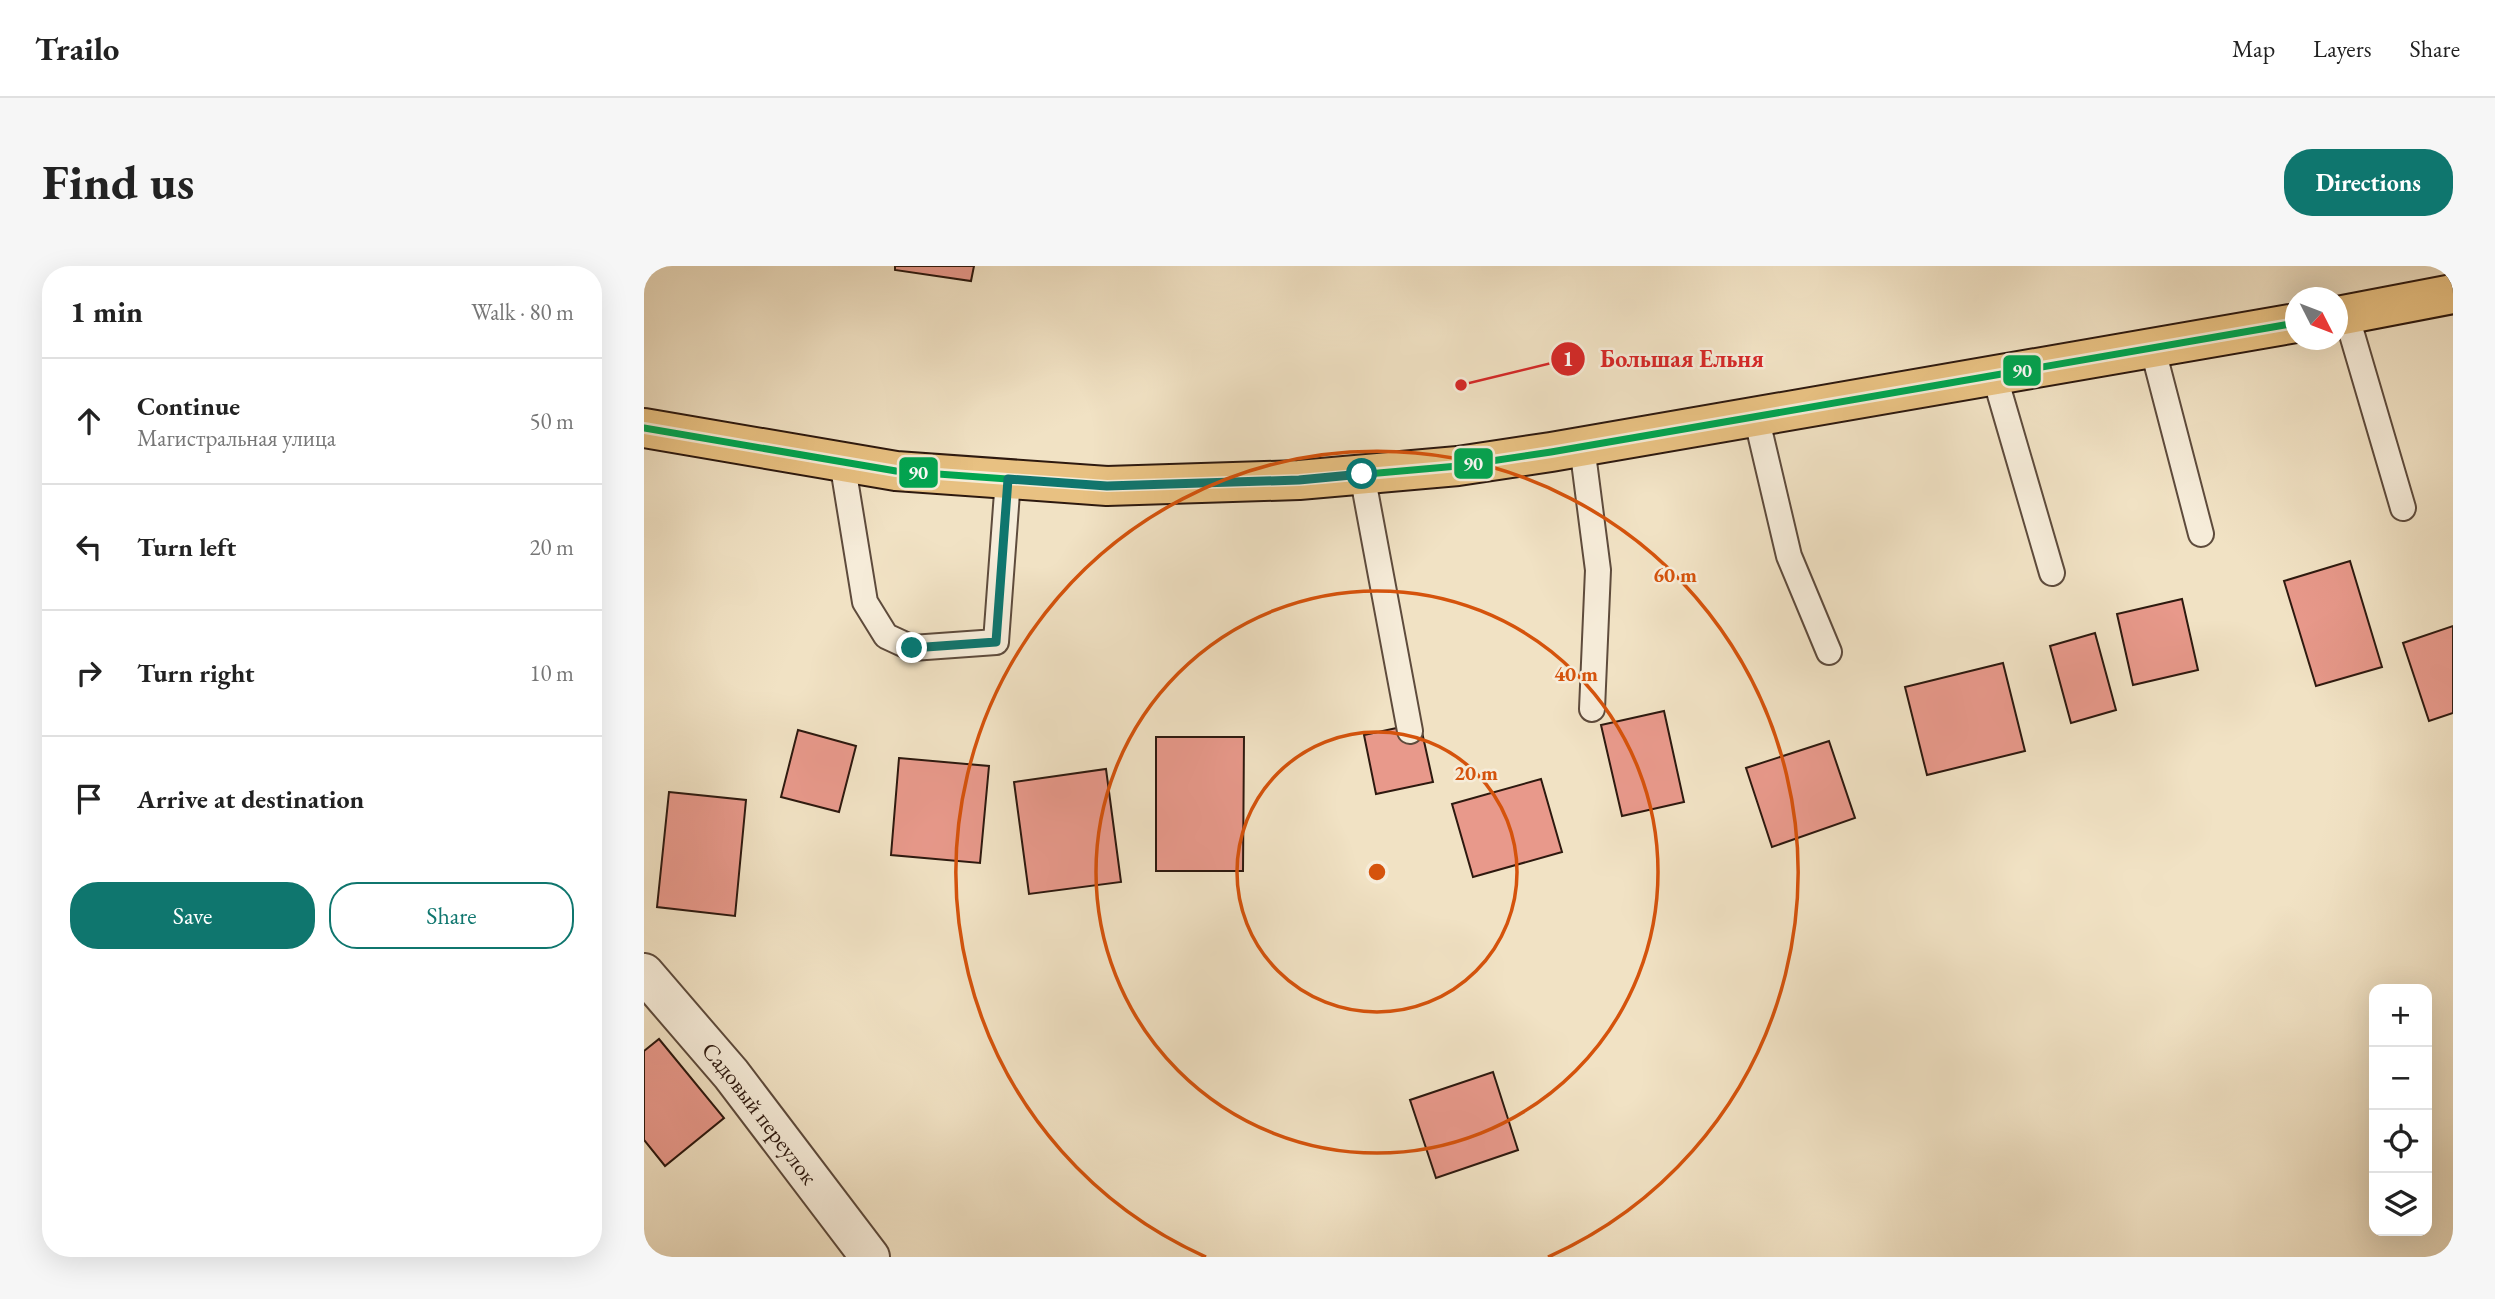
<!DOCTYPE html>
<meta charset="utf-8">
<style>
:root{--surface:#fff;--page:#f6f6f6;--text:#222;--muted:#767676;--line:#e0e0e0;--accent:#0f766e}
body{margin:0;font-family:"EB Garamond",serif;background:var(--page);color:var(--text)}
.controls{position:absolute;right:21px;bottom:21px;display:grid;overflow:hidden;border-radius:14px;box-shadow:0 7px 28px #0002}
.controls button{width:63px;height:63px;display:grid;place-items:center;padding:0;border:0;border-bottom:2px solid var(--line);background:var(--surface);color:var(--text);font:35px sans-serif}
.compass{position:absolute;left:1641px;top:21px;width:63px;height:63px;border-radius:50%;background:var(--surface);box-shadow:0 7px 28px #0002;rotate:132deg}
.stop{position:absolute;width:21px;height:21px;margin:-16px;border:5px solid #0f766e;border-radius:50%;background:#fff}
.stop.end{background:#0f766e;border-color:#fff;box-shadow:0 2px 7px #0008}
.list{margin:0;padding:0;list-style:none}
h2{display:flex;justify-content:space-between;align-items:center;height:91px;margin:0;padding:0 28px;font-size:30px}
h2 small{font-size:23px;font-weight:400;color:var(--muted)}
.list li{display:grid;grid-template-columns:46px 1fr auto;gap:21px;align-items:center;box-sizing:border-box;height:126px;padding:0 28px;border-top:2px solid var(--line)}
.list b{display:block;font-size:26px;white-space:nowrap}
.list p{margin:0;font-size:23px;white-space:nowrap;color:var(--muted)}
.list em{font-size:23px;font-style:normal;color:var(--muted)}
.actions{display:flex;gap:14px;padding:21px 28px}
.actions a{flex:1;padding:16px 0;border:2px solid var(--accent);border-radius:28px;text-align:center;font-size:24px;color:var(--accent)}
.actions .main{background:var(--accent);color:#fff}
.icon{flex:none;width:38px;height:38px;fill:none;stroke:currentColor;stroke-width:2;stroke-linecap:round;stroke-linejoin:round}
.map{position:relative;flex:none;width:1809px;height:991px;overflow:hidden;border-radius:28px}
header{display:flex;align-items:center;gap:42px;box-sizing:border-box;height:98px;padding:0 35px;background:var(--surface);border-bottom:2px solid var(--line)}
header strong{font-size:33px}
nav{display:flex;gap:38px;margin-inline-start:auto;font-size:24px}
.intro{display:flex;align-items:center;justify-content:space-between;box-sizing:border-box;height:168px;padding:0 42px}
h1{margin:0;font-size:49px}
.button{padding:18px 32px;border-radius:28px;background:var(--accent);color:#fff;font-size:24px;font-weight:700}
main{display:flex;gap:42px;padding:0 42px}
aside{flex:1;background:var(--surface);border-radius:28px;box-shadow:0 7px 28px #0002}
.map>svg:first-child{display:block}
.building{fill:#e8998b;stroke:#2d190f;stroke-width:2}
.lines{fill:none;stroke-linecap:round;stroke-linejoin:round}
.service-casing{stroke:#5e4b3c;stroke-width:28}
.minor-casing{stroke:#5e4b3c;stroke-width:42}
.primary-casing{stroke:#2d190f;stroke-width:42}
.service{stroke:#f6ecd9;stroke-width:24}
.minor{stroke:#f6ecd9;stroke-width:38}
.primary{stroke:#e8c182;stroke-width:38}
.bus-1-casing{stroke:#f6ecd9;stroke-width:12}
.bus-1{stroke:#00a651;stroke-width:7}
.route{stroke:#0f766e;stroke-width:9}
.ring{fill:none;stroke:#d5530c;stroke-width:3.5}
.labels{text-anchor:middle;stroke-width:5;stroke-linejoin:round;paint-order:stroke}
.street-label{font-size:23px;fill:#2d190f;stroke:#f6ecd9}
.centre{fill:#d5530c;stroke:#f6ecd9;stroke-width:3.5}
.ring-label{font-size:21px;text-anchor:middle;font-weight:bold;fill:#d5530c;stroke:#f6ecd9;stroke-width:5;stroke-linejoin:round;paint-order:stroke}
.leader{fill:none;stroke:#d62828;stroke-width:2.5}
.callout-dot{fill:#d62828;stroke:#f6ecd9;stroke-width:2.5}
.mark-label{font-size:21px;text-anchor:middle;font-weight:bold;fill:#fff}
.callout-label{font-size:24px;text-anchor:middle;font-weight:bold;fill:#d62828;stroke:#f6ecd9;stroke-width:5;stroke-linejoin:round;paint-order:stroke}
.line-badge{stroke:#f6ecd9;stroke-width:2.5}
.badge-label{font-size:19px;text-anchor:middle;font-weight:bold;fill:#fff}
</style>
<header>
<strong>Trailo</strong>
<nav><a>Map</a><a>Layers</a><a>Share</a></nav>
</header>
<div class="intro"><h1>Find us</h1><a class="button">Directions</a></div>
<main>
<aside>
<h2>1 min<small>Walk · 80 m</small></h2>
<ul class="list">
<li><svg class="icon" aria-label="ahead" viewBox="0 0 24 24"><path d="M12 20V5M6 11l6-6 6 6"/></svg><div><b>Continue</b><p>Магистральная улица</p></div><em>50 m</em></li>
<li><svg class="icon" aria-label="left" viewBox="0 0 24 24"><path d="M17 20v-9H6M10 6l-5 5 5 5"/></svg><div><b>Turn left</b></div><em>20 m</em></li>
<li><svg class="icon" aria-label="right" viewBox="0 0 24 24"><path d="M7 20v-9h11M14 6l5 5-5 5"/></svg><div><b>Turn right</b></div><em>10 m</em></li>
<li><svg class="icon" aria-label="arrive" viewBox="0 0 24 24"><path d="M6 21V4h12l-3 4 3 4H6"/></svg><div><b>Arrive at destination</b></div></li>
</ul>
<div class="actions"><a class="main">Save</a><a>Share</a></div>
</aside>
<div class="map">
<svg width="1809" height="991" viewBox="0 0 1809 991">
<rect width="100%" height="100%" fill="#f1e2c4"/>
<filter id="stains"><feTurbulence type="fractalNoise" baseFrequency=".00286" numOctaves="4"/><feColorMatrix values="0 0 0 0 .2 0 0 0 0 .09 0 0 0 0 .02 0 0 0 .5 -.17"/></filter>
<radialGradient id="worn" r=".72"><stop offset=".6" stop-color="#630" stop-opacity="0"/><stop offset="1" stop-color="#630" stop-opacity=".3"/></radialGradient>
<path class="building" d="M 251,0 L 330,0 L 327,15 L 251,4 Z
M 1706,295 L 1738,401 L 1672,420 L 1640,315 Z
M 1538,333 L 1554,404 L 1489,419 L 1473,348 Z
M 1809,360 L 1809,447 L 1785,455 L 1759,377 Z
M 1451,367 L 1472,444 L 1427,457 L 1406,380 Z
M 1359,397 L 1381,485 L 1283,509 L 1261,421 Z
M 1020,445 L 1040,536 L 978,550 L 957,459 Z
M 776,457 L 789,516 L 732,528 L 720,469 Z
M 154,464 L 212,480 L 195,546 L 137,531 Z
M 512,471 L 600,471 L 599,605 L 512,605 Z
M 1185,475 L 1211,552 L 1128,581 L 1102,502 Z
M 255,492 L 345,500 L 336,597 L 247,589 Z
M 462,503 L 477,616 L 385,628 L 370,516 Z
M 897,513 L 918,586 L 829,611 L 808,538 Z
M 25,526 L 102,534 L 91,650 L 13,641 Z
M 15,773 L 80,852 L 21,900 L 0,874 L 0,785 Z
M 849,806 L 874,884 L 792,912 L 766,834 Z"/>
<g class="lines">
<g class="service-casing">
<path id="service" d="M 1702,48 L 1759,242
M 1508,80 L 1557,268
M 1350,108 L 1408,307
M 1112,150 L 1145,290 L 1185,386
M 938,180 L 954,304 L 948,443
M 198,195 L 221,336 L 242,370 L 268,382 L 352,376 L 364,213
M 718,208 L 766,465"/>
</g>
<g class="minor-casing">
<g id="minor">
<path id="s1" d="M 0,707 L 87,808 L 226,991"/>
</g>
</g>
<g class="primary-casing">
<path id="primary" d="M 1694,50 L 1809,28
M 0,162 L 252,205 L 463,220 L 655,214 L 814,200 L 907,186 L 1652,57"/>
</g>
<use href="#service" class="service"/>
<use href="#minor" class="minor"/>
<use href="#primary" class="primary"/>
<g class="bus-1-casing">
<path id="bus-1" d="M 0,162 L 252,205 L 463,220 L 655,214 L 814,200 L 907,186 L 1652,57"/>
</g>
<use href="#bus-1" class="bus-1"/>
</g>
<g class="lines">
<path class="route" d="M 268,382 L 352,376 L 364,213 L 463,220 L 655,214 L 718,208"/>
</g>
<g class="ring">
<circle cx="733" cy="606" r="140"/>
<circle cx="733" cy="606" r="281"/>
<path d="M562 991A421 421 0 1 1 904 991"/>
</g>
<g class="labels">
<g class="street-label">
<text dy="8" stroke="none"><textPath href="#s1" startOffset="182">Садовый переулок</textPath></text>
</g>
</g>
<circle cx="733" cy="606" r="10" class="centre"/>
<g class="ring-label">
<text x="1031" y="316">60 m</text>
<text x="932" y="415">40 m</text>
<text x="832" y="514">20 m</text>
</g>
<path class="leader" d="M817 119L924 93"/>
<g class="callout-dot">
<circle cx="817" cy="119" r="7"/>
<circle cx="924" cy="93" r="18"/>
</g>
<g class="mark-label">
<text x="924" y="100">1</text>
</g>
<g class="callout-label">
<text x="1038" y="101">Большая Ельня</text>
</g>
<g class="line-badge">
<rect x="1358" y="88" width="40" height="33" rx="7" fill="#00a651"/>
<rect x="809" y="181" width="41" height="33" rx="7" fill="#00a651"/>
<rect x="254" y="190" width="41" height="33" rx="7" fill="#00a651"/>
</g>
<g class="badge-label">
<text x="1378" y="111">90</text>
<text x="829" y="204">90</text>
<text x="274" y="213">90</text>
</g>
<rect width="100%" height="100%" filter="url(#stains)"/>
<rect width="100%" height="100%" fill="url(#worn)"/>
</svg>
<div class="controls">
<button>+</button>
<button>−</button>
<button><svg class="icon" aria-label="locate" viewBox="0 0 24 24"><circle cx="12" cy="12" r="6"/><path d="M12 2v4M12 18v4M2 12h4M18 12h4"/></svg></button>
<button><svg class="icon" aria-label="layers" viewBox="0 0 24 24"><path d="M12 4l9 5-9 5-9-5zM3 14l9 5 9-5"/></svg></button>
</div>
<svg class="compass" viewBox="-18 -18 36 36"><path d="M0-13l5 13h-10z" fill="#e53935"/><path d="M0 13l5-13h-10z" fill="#767676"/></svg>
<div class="stop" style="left:718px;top:208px"></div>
<div class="stop end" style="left:268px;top:382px"></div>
</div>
</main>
